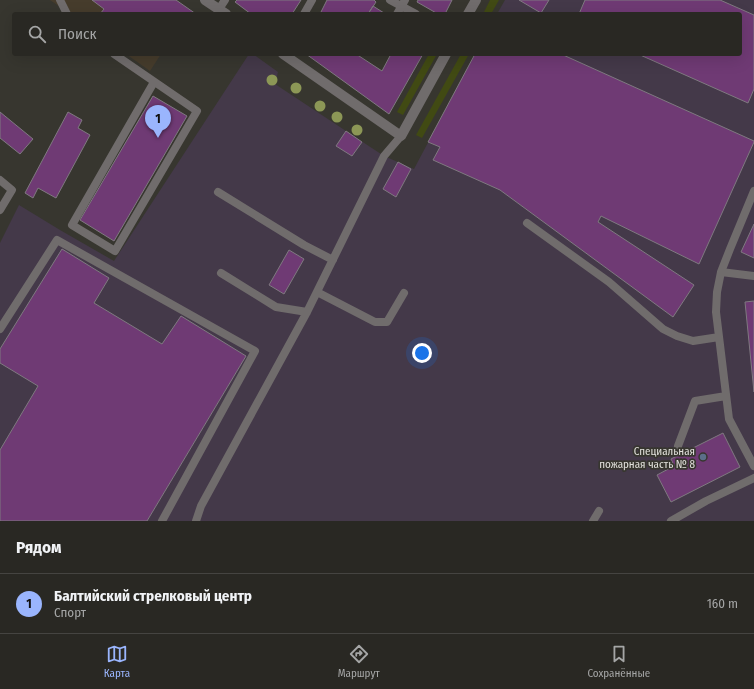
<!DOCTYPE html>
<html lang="ru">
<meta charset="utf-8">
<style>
:root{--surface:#292823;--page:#31302b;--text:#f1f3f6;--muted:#a5a6a6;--line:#454441;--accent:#9ab5fd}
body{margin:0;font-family:"Fira Sans Condensed",sans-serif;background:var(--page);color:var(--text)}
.you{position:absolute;left:422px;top:353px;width:14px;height:14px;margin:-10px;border:3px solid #fff;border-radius:50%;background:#1a73e8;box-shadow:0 0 0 6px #1a73e833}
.badge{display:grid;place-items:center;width:26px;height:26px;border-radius:50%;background:var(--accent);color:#111;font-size:13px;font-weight:700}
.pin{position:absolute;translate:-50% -33px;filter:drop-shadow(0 1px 2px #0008)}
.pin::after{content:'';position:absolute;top:21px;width:14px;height:12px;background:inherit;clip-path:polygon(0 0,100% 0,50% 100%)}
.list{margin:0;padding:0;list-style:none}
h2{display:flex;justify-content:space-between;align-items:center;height:52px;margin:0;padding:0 16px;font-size:17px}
h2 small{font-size:13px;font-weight:400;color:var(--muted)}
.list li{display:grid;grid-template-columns:26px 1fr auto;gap:12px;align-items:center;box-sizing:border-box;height:60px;padding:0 16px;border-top:1px solid var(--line)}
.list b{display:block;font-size:15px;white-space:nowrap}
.list p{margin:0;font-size:13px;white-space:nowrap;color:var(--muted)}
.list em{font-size:13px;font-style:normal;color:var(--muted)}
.icon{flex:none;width:22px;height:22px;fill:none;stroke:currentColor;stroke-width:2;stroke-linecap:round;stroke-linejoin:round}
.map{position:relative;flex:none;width:754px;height:521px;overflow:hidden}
.search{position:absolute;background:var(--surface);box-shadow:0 4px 16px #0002;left:12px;right:12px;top:12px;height:44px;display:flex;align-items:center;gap:10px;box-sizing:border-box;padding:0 14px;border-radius:4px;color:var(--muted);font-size:15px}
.sheet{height:112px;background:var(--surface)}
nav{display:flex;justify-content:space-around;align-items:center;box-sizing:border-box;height:56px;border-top:1px solid var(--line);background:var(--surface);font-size:11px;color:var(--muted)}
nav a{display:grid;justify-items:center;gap:2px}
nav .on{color:var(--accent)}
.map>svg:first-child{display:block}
.commercial{fill:#463c2c}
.industrial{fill:#443949}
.green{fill:#414a13}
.building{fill:#6f3a74;stroke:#7f7980}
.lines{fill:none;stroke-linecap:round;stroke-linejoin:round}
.lane{stroke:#706c6c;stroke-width:8}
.street{stroke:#706c6c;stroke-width:10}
.tree{fill:#8c9756}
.service-dot{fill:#5c6f8a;stroke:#37362f;stroke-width:1.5}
.labels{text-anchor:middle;stroke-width:3.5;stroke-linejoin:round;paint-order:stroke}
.poi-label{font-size:11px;fill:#e1e0db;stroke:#37362f;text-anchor:end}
</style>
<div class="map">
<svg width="754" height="521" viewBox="0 0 754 521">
<rect width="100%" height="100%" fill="#37362f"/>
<path class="commercial" d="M 50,0 L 176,0 L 196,14 L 70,14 Z
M 126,54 L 161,54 L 150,71 Z"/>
<path class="industrial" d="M 505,0 L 754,0 L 754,521 L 0,521 L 0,243 L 19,205 L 60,230 L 114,261 L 249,54 L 253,54 L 278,72 L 275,84 L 346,131 L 384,156 L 414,169 L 475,54 L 740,54 L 740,14 L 497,14 Z"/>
<path class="green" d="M 490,0 L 499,0 L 491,14 L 483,14 Z
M 429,54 L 437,54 L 403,115 L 397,112 Z
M 461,54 L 469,54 L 422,138 L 416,135 Z"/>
<path class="building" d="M 92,0 L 176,0 L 196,14 L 100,14 L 104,9 Z
M 237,0 L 301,0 L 292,14 L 251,14 L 235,2 Z
M 327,0 L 374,0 L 376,2 L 368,14 L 320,14 Z
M 418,0 L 452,0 L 445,14 L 438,14 L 417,2 Z
M 519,0 L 549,0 L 541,13 Z
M 585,0 L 720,0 L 754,15 L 754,89 L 748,103 L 638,54 L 740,54 L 740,14 L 579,14 Z
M 373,6 L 384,13 L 383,14 L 368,14 Z
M 306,54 L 356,54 L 382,71 L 391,54 L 423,54 L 389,114 Z
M 475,54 L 561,54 L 754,141 L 754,142 L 699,264 L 601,216 L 598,222 L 694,285 L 673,317 L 500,190 L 433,160 L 440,147 L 428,142 Z
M 153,96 L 187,116 L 114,241 L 80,220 Z
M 0,112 L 33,139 L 20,154 L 0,138 Z
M 68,112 L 82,120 L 78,128 L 90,135 L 56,198 L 38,188 L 33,198 L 25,193 Z
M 346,131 L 362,142 L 352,156 L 336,146 Z
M 398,162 L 411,169 L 396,197 L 383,189 Z
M 754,224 L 754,258 L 741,252 Z
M 62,249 L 109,278 L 94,303 L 162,344 L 181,316 L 246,356 L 147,521 L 0,521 L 0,450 L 38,386 L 0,363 L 0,349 Z
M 289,250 L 304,259 L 284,294 L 269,285 Z
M 754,301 L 754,392 L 745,302 Z
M 723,433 L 740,467 L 671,502 L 657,475 L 674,466 L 671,459 Z"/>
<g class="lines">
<path class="lane" d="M 60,0 L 67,14
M 390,0 L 416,14
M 219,9 L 225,0
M 304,14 L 312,0
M 397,14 L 405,0
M 114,54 L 197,111 L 115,251 L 72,225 L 154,82
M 0,180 L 12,190 L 0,210
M 754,191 L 730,249 L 721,272 L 754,276
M 218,192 L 304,245 L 333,260
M 527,223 L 609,282 L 663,329 L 677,336 L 693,341 L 719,337
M 721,272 L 717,292 L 716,312 L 729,419 L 754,466
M 221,273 L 276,307 L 307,312
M 317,292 L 375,322 L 387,322 L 404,293
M 0,329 L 57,240 L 255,351 L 162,521
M 678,446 L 695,401 L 726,396
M 196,521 L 201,506 L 307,312 L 384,156 L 401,136
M 593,521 L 599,511
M 671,521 L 706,501 L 754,478"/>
<path class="street" d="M 205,0 L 226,14
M 468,14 L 476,0
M 283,54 L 401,136 L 446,54"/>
</g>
<g class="tree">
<circle cx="272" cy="80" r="5.5"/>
<circle cx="296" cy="88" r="5.5"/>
<circle cx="320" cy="106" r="5.5"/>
<circle cx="337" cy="117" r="5.5"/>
<circle cx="357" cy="130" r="5.5"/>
</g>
<circle class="service-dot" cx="703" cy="457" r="4"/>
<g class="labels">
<g class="poi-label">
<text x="695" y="455">Специальная<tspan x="695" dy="13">пожарная часть № 8</tspan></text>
</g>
</g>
</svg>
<div class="you"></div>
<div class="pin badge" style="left:158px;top:138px">1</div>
<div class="search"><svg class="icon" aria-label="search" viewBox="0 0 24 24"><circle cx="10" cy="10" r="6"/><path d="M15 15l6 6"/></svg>Поиск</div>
</div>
<section class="sheet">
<h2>Рядом<small></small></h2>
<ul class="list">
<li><span class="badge">1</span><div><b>Балтийский стрелковый центр</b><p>Спорт</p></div><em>160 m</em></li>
</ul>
</section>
<nav>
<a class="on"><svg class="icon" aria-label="map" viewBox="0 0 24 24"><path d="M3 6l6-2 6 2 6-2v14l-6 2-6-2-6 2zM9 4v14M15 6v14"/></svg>Карта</a>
<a><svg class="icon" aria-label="directions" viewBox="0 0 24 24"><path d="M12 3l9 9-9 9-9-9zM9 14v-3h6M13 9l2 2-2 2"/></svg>Маршрут</a>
<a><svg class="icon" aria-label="saved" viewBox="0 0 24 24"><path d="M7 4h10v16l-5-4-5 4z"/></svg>Сохранённые</a>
</nav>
